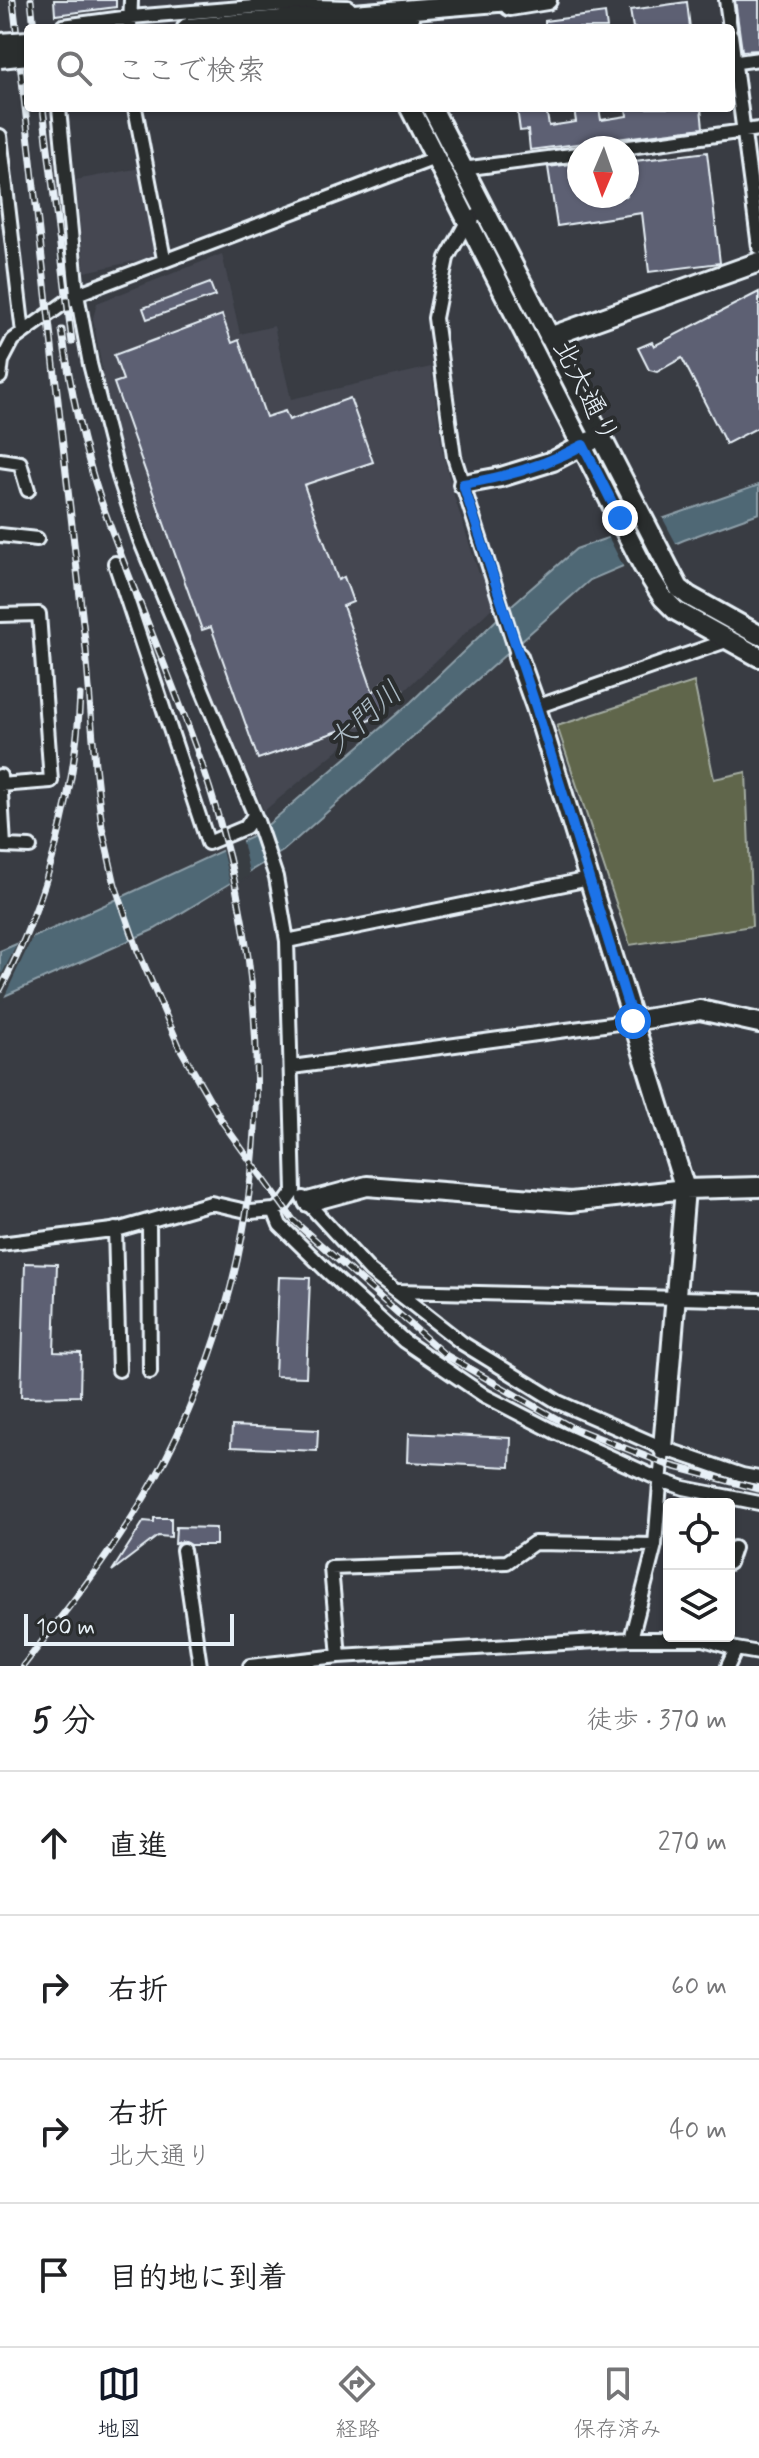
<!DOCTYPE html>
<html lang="ja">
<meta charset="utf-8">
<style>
:root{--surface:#fff;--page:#f6f6f6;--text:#202124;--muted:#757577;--line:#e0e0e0;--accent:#111827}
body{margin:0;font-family:Mynerve,"Klee One",sans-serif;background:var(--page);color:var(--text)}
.controls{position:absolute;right:24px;bottom:24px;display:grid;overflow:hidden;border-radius:8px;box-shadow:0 2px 6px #0004}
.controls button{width:72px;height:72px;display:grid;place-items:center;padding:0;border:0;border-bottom:2px solid var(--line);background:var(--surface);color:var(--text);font:40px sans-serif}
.compass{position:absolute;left:567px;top:136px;width:72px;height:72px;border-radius:50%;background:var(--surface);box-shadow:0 2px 6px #0004;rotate:182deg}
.scale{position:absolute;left:24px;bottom:20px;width:210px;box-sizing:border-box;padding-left:8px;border:4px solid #e8f1f8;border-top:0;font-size:22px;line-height:28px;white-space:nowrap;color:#e8f1f8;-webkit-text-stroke:6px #2a2d2e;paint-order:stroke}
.stop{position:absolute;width:24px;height:24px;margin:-18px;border:6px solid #1a73e8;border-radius:50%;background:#fff}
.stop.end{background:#1a73e8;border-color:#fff;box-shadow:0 2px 8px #0008}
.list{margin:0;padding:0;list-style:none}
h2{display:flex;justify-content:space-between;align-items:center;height:104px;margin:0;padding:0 32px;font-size:34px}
h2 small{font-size:26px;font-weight:400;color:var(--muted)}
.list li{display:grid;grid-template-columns:52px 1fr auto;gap:24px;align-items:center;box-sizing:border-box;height:144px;padding:0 32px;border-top:2px solid var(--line)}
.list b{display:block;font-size:30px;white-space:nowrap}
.list p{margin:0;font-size:26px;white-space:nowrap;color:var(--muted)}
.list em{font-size:26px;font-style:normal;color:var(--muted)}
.icon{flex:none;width:44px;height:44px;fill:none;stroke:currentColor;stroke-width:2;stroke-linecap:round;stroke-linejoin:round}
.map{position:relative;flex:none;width:759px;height:1666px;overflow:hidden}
.search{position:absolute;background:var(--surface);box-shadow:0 2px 6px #0004;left:24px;right:24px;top:24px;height:88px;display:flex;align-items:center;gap:20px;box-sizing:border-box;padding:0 28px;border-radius:8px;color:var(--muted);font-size:30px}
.sheet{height:680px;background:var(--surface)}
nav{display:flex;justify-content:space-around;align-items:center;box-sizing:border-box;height:112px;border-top:2px solid var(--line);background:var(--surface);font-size:22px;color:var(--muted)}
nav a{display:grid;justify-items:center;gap:4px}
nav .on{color:var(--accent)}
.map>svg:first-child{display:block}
.built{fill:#444751}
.green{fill:#60664c;stroke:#a4aca2;stroke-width:2}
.water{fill:#506875;stroke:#8d9fa9;stroke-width:2}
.pier{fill:#393c43}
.building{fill:#5d6073;stroke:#e8f1f8;stroke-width:2}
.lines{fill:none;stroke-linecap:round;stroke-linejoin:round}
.street-casing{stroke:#e8f1f8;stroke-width:18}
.secondary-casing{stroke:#e8f1f8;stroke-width:24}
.street{stroke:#2a2d2e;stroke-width:12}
.secondary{stroke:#2a2d2e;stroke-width:18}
.rail-casing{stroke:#e8f1f8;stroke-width:7}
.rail{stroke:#2a2d2e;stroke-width:4;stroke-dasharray:12;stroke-linecap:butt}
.secondary-bridge-casing{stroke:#e8f1f8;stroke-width:24;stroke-linecap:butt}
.secondary-bridge{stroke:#2a2d2e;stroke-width:18}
.route{stroke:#1a73e8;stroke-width:10}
.labels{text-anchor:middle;stroke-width:8;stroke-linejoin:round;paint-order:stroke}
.street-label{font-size:28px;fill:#e8f1f8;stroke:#2a2d2e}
.water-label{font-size:30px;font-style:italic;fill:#abbac4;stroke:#2a2d2e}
</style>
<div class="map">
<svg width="759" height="1666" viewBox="0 0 759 1666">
<rect width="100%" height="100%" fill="#393c43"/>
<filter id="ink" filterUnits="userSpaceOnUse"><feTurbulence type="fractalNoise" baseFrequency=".0125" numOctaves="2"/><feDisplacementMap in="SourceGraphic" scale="16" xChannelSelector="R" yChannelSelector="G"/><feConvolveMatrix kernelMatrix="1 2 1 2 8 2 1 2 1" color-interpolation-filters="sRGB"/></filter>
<g filter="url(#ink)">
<path class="built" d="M 146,167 L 158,256 L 85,272 L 75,180 Z
M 222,254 L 240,334 L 274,326 L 291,399 L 431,367 L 443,454 L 454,496 L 479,574 L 483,573 L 494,606 L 405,690 L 333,754 L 264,811 L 189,637 L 128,478 L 106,392 L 93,318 L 97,303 Z"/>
<path class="green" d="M 694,682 L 714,779 L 746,772 L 752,926 L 630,945 L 557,726 Z"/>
<path class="water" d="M 759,485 L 759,513 L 684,540 L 590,580 L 283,851 L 155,929 L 0,998 L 0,951 L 59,926 L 256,835 L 411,702 L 513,604 L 576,549 Z"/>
<path class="pier" d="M 661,515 L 678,547 L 625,570 L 607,534 Z
M 241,837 L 250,876 L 231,887 L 221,846 Z
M 34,934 L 2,1002 L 0,1002 L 0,978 L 20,938 Z"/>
<path class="building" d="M 54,0 L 116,0 L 116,7 L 55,15 Z
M 735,0 L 759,0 L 759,50 L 742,51 Z
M 687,2 L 690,28 L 633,28 L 630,10 Z
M 605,13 L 607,28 L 545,28 L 545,21 Z
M 517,108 L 546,108 L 549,126 L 576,122 L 574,108 L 599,108 L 601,120 L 627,116 L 626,108 L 701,108 L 703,128 L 530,150 L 528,130 L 520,131 Z
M 707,152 L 720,263 L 649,272 L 642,213 L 557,226 L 548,167 L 579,163 L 579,196 L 627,196 L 627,162 Z
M 210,283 L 215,296 L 147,319 L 143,308 Z
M 759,292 L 759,427 L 726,444 L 682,358 L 657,372 L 649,370 L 638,348 L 652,342 L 654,346 Z
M 222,315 L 232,343 L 239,340 L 266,417 L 285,411 L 289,420 L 350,398 L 373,462 L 304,485 L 338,580 L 344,577 L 353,602 L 343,606 L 373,692 L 390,676 L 403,690 L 370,720 L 258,759 L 211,627 L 202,630 L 114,383 L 123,380 L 114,355 Z
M 25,1263 L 57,1264 L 54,1352 L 81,1353 L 80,1396 L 21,1397 Z
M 279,1277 L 310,1278 L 306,1377 L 275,1376 Z
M 232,1426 L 318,1430 L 317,1451 L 231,1447 Z
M 409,1433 L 511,1438 L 510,1467 L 408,1462 Z
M 154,1518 L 171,1518 L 171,1537 L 158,1536 L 112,1571 L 144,1521 L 154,1522 Z
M 176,1527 L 216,1528 L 216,1545 L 190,1545 L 182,1541 L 175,1544 Z"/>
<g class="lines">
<g class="street-casing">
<path id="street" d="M 726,0 L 730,28
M 61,28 L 63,26 L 131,17 L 279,5 L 348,7 L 351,10
M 130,28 L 131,0
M 731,35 L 759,247
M 731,63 L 759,59
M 135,108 L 164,259
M 0,136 L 23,333
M 622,148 L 759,129
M 462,169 L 579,154
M 484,212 L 468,220 L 447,258 L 435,318 L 454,457 L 518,657
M 0,377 L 2,361 L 13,340 L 77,294 L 435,158
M 0,460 L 20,463 L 28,490
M 0,535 L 37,539
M 115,563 L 208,843 L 246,827 L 254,815
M 0,615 L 39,614 L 51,781 L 0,785
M 536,707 L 729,640
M 0,776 L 4,846 L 30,847
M 287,941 L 589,879
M 292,1067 L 633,1021
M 303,1198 L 370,1271 L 462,1343 L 558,1402 L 663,1448 L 742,1475 L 759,1478
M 274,1210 L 280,1225 L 326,1270 L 404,1341 L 485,1396 L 555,1432 L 661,1480 L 684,1488 L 759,1503
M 149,1221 L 150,1372
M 115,1229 L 119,1370
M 0,1244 L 120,1229 L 211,1203 L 251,1212 L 274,1210 L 283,1206 L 294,1191 L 287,941 L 276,877 L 257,821 L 140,540 L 119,477 L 90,364 L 77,294 L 59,108
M 398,1291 L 759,1300
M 183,1550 L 200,1666
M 729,1563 L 734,1548
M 631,1639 L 655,1545 L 663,1448
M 339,1656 L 331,1568 L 507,1562 L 534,1543 L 655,1545
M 250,1666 L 339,1656 L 631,1639 L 704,1639 L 736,1649 L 759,1653
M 728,1666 L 736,1649"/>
</g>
<g class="secondary-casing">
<path id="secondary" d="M 510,6 L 547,0
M 187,28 L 521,0
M 372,28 L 410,22
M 410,108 L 643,566 L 663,598 L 676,611 L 759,657
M 432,108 L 679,588 L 689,596 L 759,635
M 549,337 L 759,262
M 463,484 L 501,477 L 553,461 L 591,441
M 518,657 L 536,707 L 685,1189 L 663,1448
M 633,1021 L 700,1010 L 759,1023
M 308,1202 L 367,1186 L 571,1202 L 685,1189 L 759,1187"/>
</g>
<use href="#street" class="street"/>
<use href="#secondary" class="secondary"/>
<g class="rail-casing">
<path id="rail" d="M 13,0 L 86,650 L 95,765 L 102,827 L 115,885 L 138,951 L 179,1046 L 223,1123 L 294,1221 L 444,1354 L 571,1427 L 668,1465 L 759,1489
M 31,0 L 34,28
M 43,108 L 72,342
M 0,990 C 46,904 76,791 80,695
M 23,1666 C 74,1601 127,1534 165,1460 C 282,1232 281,983 195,745 C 165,662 129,581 100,498 C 82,444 70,387 62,330"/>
</g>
<use href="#rail" class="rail"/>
<g class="secondary-bridge-casing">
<path id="secondary-bridge" d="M 0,43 L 28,41
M 0,58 L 28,55"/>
</g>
<use href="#secondary-bridge" class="secondary-bridge"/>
</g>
</g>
<g class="lines" filter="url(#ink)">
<path class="route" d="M 620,518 L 583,445 C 545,466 506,477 463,484 L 536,707 L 633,1021"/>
</g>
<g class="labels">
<g class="street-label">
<text transform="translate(587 391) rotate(63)" y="10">北大通り</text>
</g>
<g class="water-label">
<text transform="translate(364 717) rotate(-42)" y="10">大門川</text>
</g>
</g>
</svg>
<div class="controls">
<button><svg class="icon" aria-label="locate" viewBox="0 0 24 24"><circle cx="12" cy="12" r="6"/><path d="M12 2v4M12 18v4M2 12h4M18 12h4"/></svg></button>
<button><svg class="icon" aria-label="layers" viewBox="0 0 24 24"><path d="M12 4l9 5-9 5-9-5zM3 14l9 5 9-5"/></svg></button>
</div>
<svg class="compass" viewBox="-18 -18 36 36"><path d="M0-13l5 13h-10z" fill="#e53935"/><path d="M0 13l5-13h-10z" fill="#757577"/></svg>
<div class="scale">100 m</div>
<div class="stop" style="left:633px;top:1021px"></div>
<div class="stop end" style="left:620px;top:518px"></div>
<div class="search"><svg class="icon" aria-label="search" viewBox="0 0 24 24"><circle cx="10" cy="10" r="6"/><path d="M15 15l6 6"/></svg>ここで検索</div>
</div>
<section class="sheet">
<h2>5 分<small>徒歩 · 370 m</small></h2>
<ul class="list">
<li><svg class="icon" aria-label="ahead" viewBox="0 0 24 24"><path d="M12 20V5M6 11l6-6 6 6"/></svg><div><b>直進</b></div><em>270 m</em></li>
<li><svg class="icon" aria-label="right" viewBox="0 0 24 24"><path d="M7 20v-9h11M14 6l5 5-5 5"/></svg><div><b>右折</b></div><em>60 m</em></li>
<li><svg class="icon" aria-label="right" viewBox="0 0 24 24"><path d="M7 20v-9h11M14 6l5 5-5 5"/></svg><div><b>右折</b><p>北大通り</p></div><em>40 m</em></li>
<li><svg class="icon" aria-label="arrive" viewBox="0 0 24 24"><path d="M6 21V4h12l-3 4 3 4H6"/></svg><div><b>目的地に到着</b></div></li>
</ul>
</section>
<nav>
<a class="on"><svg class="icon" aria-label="map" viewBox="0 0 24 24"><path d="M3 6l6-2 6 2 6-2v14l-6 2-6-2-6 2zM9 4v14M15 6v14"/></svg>地図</a>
<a><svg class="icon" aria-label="directions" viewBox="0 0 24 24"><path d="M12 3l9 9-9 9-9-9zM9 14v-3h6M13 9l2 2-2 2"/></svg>経路</a>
<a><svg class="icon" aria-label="saved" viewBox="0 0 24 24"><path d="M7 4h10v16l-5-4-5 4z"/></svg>保存済み</a>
</nav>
